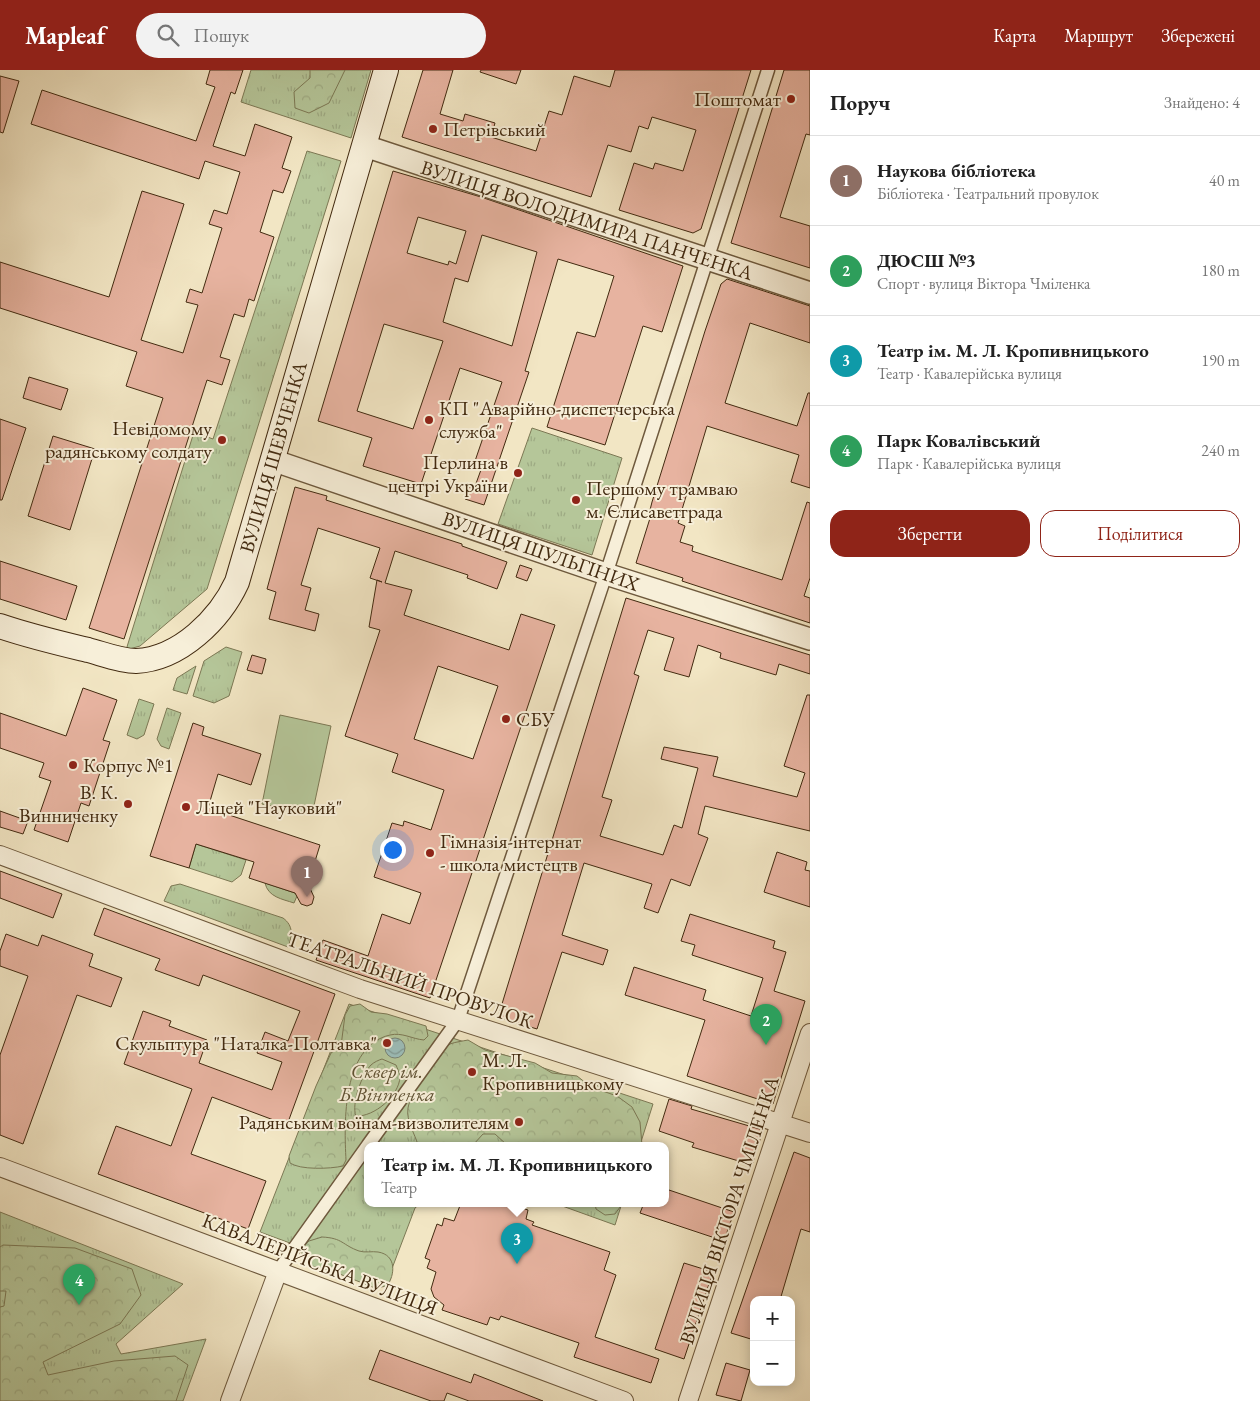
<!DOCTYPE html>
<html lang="uk">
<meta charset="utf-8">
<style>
:root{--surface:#fff;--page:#f2f2f2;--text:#222;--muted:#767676;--line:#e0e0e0;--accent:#8f2418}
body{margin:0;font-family:"EB Garamond",serif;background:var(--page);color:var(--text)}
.controls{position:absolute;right:15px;bottom:15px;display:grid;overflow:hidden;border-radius:10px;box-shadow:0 2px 12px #0003}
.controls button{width:45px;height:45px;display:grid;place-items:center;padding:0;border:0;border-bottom:1px solid var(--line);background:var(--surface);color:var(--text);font:25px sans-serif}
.you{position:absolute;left:392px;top:779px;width:18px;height:18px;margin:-12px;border:4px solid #fff;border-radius:50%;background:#1a73e8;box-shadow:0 0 0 8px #1a73e833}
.badge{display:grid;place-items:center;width:32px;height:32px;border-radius:50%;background:var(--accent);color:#fff;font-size:16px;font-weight:700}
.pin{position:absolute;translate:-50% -41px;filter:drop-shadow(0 1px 2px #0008)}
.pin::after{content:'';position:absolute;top:26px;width:18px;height:15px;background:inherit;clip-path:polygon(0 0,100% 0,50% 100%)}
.popup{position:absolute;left:364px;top:1072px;width:305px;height:65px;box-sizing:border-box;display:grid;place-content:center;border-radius:10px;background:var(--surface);filter:drop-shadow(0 1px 4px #0005);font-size:16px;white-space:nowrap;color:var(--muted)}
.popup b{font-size:19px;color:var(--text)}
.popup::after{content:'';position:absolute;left:50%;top:100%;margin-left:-10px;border:10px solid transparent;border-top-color:var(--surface)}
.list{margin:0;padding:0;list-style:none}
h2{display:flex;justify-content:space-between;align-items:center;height:65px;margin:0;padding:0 20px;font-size:21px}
h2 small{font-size:16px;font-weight:400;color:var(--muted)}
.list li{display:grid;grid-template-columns:32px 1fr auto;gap:15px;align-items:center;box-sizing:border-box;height:90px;padding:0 20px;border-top:1px solid var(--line)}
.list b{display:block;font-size:19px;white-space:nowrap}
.list p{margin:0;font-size:16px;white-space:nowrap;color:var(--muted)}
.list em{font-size:16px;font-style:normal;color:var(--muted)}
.actions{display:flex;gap:10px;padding:15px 20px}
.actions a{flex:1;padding:11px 0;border:1px solid var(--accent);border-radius:15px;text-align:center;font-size:18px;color:var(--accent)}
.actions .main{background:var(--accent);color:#fff}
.icon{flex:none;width:28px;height:28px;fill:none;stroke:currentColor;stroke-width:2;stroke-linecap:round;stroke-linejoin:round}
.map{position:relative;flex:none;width:810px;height:1331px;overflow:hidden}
header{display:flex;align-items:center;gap:30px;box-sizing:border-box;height:70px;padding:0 25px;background:var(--accent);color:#fff}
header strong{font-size:24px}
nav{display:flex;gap:28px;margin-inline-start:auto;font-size:18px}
.search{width:350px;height:45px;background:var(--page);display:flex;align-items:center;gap:12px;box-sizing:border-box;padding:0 18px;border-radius:28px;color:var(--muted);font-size:19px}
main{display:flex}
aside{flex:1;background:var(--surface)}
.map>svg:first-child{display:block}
.grass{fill:url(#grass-tufts);stroke:#7c7854}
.forest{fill:url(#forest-crowns);stroke:#7c7854}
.garden{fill:#b5c699;stroke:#7c7854}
.water{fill:url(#water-waves);stroke:#788376}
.building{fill:#e7b3a0;stroke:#422a10;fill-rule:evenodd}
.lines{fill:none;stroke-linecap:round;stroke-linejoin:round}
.pedestrian-casing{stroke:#6e593d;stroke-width:15}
.minor-casing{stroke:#6e593d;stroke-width:20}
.tertiary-casing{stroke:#6e593d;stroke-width:24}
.secondary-casing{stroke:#422a10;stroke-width:26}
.pedestrian{stroke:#f7efd9;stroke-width:12}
.minor{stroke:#f7efd9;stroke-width:18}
.tertiary{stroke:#f7efd9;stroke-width:21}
.secondary{stroke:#f7efd9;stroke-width:24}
.poi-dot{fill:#8f2418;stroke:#f7efd9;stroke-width:2}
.labels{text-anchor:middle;stroke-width:4;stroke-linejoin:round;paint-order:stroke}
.poi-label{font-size:20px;fill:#422a10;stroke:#f7efd9;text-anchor:start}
.street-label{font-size:20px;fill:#422a10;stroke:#f7efd9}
.park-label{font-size:20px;font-style:italic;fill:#5f5132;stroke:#f7efd9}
</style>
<header>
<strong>Mapleaf</strong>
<div class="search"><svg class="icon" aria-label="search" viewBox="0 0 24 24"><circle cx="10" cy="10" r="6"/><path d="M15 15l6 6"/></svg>Пошук</div>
<nav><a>Карта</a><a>Маршрут</a><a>Збережені</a></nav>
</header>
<main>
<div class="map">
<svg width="810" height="1331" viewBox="0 0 810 1331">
<defs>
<pattern id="grass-tufts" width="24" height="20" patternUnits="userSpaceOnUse" patternTransform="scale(1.25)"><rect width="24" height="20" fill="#b5c699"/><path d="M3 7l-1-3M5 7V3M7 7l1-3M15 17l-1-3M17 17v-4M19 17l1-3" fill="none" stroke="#9daa83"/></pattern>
<pattern id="forest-crowns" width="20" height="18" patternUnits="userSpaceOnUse" patternTransform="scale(1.25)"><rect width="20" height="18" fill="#b5c699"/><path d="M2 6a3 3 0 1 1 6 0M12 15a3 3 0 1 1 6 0" fill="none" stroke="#9daa83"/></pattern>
<pattern id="water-waves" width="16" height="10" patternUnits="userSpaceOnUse" patternTransform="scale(1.25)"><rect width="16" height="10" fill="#9cbeba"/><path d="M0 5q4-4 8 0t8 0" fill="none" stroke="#819b96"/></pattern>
</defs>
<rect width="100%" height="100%" fill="#f2e6c4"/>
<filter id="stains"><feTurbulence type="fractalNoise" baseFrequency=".004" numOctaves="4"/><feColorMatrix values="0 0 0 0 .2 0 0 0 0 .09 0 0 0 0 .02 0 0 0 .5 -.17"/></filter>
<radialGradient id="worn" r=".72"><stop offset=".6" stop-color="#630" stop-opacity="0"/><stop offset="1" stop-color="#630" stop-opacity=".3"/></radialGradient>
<path class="grass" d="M 251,0 L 371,0 L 351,68 L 241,32 Z
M 307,81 L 341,91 L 207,519 L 140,576 L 126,580 L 194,362 L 213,369 Z
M 532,358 L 622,388 L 592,485 L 498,454 Z
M 226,577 L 242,582 L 229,626 L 214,633 L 193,626 L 204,591 Z
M 196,596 L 187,624 L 173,620 L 177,608 Z
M 139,629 L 154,634 L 144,665 L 137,669 L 127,665 Z
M 167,638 L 181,643 L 169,679 L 161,676 L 157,669 Z
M 196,774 L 246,790 L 241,805 L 232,812 L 189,798 Z
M 265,813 L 295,823 L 297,826 L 294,833 C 282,829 268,827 265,813 Z
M 180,814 L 283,848 C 294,856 292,866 288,877 L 164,831 L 171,816 Z
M 349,934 L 653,1034 L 640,1075 L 368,1075 L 368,1133 L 421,1133 L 415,1138 L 388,1209 L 260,1162 Z
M 554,1133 L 622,1133 L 615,1155 Z
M 0,1142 L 183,1214 L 116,1274 L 121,1284 L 206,1269 L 183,1331 L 0,1331 Z"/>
<path class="forest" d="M 310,0 L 345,0 L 329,33 L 309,43 L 295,38 L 294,22 L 310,8 Z
M 360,934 L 371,942 L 387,944 L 426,956 L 428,966 L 424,970 C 412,969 402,962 390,965 C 342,976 344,1052 346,1090 L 343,1096 C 330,1099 300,1100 290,1093 L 289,1086 L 316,1016 L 331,983 L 341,976 L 345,945 L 350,936 Z
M 468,970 L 485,980 L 535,993 L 552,1003 L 577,1006 L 591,1017 L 617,1026 L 632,1037 L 640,1052 L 642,1075 L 507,1075 L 495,1064 L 483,1064 L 473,1075 L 418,1075 C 415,1064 406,1051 408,1038 C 410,1024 437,980 450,974 C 455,972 463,971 468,970 Z
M 382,989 L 396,995 C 397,998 400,1003 400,1007 C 399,1026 374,1047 356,1046 C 351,1034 362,1004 371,995 C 374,992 379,990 382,989 Z
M 595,1133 L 623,1133 L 615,1144 L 605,1145 L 596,1139 Z
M 322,1167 C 343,1168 342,1175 359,1181 C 365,1183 372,1181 378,1182 C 397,1185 395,1205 387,1216 L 375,1218 L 332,1201 L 312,1196 L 302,1186 L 302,1177 L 309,1171 Z
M 3,1175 L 75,1178 L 132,1199 L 141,1225 L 120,1254 L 43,1292 L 48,1305 L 114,1291 L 175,1286 L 188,1295 L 176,1331 L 0,1331 L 0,1237 L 4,1236 L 6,1221 L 0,1221 L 0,1177 Z"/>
<path class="garden" d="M 280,645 L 331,656 L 312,745 L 262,734 Z"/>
<path class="water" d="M385 978a10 10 0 1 1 20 0a10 10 0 1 1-20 0Z"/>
<path class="building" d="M 210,0 L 243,0 L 235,24 L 231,22 L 213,76 L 245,86 L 255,54 L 292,67 L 282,98 L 291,101 L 283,123 L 273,120 L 260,162 L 274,167 L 254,231 L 249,229 L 244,247 L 234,244 L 220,287 L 230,290 L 222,315 L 207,310 L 124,569 L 89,558 L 163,328 L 126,316 L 137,282 L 0,238 L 0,192 L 109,227 L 142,121 L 184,134 L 141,270 L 183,283 L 198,235 L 186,232 L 190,219 L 202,223 L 222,158 L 209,154 L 214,140 L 227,144 L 240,102 L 205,91 L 199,109 L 31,54 L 42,20 L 196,71 L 215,17 L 206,14 Z
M 423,0 L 453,0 L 440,44 L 463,51 L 465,44 L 495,53 L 491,67 L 536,81 L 549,41 L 562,45 L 574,6 L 610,17 L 615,0 L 751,0 L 701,159 L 693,163 L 619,140 L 634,93 L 653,99 L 655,93 L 683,101 L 696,60 L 652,47 L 648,59 L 639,56 L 631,82 L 608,75 L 591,127 L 402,67 Z
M 481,0 L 521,0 L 516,14 L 480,2 Z
M 784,0 L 810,0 L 810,65 L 806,64 L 780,147 L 810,156 L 810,198 L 731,173 Z
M 0,6 L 19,11 L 3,63 L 0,62 Z
M 393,101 L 481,127 L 683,196 L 662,262 L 643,256 L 605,375 L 547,357 L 577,262 L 595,267 L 614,206 L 558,189 L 525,301 L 529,302 L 484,435 L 465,429 L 469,417 L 474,419 L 482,397 L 474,394 L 502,312 L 460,298 L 421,414 L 363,396 L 372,368 L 318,351 ZM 418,147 L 466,161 L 456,194 L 449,191 L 448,195 L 407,183 ZM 482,165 L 537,182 L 512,276 L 443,252 L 455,208 L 468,212 ZM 384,254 L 443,271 L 413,359 L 357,341 Z
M 727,209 L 810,236 L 810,273 L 750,253 L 725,333 L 797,356 L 808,323 L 810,323 L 810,418 L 791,412 L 799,385 L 707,356 L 678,453 L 685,456 L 680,472 L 693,476 L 692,481 L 782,510 L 807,432 L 810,433 L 810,508 L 804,526 L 810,528 L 810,553 L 682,511 L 683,508 L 636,493 L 651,445 L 649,444 L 652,432 L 705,261 L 721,214 Z
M 29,307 L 68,319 L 61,340 L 23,328 Z
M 0,349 L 26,358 L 2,430 L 0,430 Z
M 53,366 L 95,379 L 70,460 L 28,446 Z
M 295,417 L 327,426 L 326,430 L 462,474 L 462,476 L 507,492 L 497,519 L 467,508 L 468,505 L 395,481 L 385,513 L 412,520 L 404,545 L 509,580 L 521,544 L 555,555 L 430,928 L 316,890 L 323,870 L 368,886 L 382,844 L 410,854 L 421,823 L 374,807 L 392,753 L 403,756 L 404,751 L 431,760 L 444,720 L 392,702 L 398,684 L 345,666 L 380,560 L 369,557 L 377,510 L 382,512 L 370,508 L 380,478 L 318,458 L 301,515 L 311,518 L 305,540 L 319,544 L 315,561 L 269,549 L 276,522 L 267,519 ZM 438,596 L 498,616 L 473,689 L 414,669 Z
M 0,491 L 77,516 L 66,550 L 0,529 Z
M 520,495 L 532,499 L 527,511 L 516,507 Z
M 626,528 L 810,585 L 810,604 L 779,594 L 776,605 L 720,588 L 721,583 L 698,575 L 689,607 L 664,600 L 674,568 L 648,560 L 634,604 L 639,606 L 602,727 L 612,730 L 600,766 L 663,785 L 674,755 L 682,758 L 698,698 L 661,689 L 664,677 L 718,687 L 713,706 L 797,727 L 805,703 L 784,696 L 807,625 L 810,625 L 810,761 L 705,736 L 698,764 L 708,768 L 690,816 L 671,809 L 658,843 L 644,838 L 652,814 L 584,793 L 562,865 L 608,880 L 603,895 L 562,882 L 537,959 L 498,947 Z
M 252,585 L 266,589 L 262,604 L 247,600 Z
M 83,618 L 117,630 L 103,670 L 110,672 L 89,736 L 81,733 L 68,772 L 34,760 L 51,711 L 39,707 L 44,693 L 0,678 L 0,643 L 66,666 Z
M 193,653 L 204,657 L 202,665 L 261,684 L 251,715 L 218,704 L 208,738 L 320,775 L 308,814 L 314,827 L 312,834 L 307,836 L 301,834 L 295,823 L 249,808 L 254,792 L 196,774 L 189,798 L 150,786 Z
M 0,741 L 28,751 L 23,764 L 0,757 Z
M 777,782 L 807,792 L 805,800 L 810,801 L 810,837 L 764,822 Z
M 0,801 L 62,824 L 53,848 L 0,828 Z
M 104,838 L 335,924 L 287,1055 L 212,1027 L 191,1084 L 266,1111 L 248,1159 L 98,1104 L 116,1056 L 171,1076 L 192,1019 L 124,994 L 143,941 L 171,951 L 169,956 L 207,970 L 199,993 L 272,1020 L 282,992 L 257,983 L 265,962 L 288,971 L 300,941 L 203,905 L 199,916 L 155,900 L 160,889 L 94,865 Z
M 690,844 L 775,871 L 773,878 L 786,882 L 774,921 L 805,931 L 773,1034 L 687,1006 L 705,950 L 625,925 L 634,897 L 706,920 L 703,930 L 751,946 L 763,908 L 692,885 L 695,875 L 681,871 Z
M 6,864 L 38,876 L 42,865 L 93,884 L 89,896 L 122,908 L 111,937 L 77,925 L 23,1074 L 0,1065 L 0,985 L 28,906 L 0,896 L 0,881 Z
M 669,1029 L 692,1036 L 691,1039 L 763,1060 L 752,1095 L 692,1077 L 694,1073 L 659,1061 Z
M 794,1082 L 810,1088 L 810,1162 L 801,1159 L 780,1230 L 754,1230 L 754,1270 L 731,1263 Z
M 666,1119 L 734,1142 L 724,1171 L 640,1143 L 644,1133 L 666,1133 Z
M 461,1133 L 507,1133 L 528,1140 L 526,1149 L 534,1152 L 532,1155 L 610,1182 L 604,1200 L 616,1205 L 595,1267 L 659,1289 L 651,1313 L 574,1287 L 579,1273 L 501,1246 L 499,1250 L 490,1247 L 487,1255 L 442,1240 L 444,1235 L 434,1227 L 431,1219 L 436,1202 L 427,1198 L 430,1190 L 425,1188 L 437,1154 L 442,1156 L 444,1148 L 454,1151 Z
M 684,1193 L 713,1202 L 684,1289 L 655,1279 Z
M 380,1280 L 471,1313 L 474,1304 L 543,1331 L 469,1331 L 447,1323 L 444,1331 L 431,1331 L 369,1309 Z
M 726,1293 L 750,1300 L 741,1331 L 716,1325 Z"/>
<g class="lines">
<g class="pedestrian-casing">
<path id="pedestrian" d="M 368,1075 L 458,950 L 609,495 L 768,0
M 278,1201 L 368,1075"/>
</g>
<g class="minor-casing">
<path id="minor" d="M 0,785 L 360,919 L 810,1063
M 0,1097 L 624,1331
M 230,1331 L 278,1201
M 688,1331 L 810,963"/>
</g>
<g class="tertiary-casing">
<path id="tertiary" d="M 365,76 L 810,223
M 272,390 L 606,504 L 810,569"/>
</g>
<g class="secondary-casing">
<path id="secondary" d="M 0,556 C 29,566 59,573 88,580 C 103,584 120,591 136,591 C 180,589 220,549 237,512 L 386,0"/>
</g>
<use href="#pedestrian" class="pedestrian"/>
<use href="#minor" class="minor"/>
<use href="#tertiary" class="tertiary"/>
<use href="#secondary" class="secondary"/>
</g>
<g class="poi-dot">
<circle cx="791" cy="29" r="5"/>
<circle cx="433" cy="59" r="5"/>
<circle cx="429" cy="350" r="5"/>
<circle cx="222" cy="370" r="5"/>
<circle cx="518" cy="403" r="5"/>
<circle cx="576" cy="430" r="5"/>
<circle cx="506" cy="649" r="5"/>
<circle cx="73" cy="695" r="5"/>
<circle cx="128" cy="734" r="5"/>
<circle cx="186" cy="737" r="5"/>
<circle cx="430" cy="783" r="5"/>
<circle cx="387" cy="973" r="5"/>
<circle cx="472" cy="1002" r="5"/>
<circle cx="519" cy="1052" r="5"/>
</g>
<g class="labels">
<g class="poi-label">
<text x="781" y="36" text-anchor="end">Поштомат</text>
<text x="443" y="66">Петрівський</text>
<text x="439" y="345">КП "Аварійно-диспетчерська<tspan x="439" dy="23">служба"</tspan></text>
<text x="212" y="365" text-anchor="end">Невідомому<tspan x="212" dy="23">радянському солдату</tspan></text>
<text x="508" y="399" text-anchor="end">Перлина в<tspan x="508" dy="23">центрі України</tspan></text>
<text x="586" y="425">Першому трамваю<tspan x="586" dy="23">м. Єлисаветграда</tspan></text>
<text x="516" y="656">СБУ</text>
<text x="83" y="702">Корпус №1</text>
<text x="118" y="729" text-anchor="end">В. К.<tspan x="118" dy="23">Винниченку</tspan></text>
<text x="196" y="744">Ліцей "Науковий"</text>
<text x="440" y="778">Гімназія-інтернат<tspan x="440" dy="23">- школа мистецтв</tspan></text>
<text x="377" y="980" text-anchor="end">Скульптура "Наталка-Полтавка"</text>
<text x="482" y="997">М. Л.<tspan x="482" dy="23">Кропивницькому</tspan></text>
<text x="509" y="1059" text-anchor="end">Радянським воїнам-визволителям</text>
</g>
<g class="street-label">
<text transform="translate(587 150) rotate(18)" y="7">ВУЛИЦЯ ВОЛОДИМИРА ПАНЧЕНКА</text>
<text transform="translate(273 387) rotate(-74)" y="7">ВУЛИЦЯ ШЕВЧЕНКА</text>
<text transform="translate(541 481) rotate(19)" y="7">ВУЛИЦЯ ШУЛЬГІНИХ</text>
<text transform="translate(410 910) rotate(19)" y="7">ТЕАТРАЛЬНИЙ ПРОВУЛОК</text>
<text transform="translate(729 1140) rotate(-72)" y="7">ВУЛИЦЯ ВІКТОРА ЧМІЛЕНКА</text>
<text transform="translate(320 1194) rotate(21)" y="7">КАВАЛЕРІЙСЬКА ВУЛИЦЯ</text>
</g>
<g class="park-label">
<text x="387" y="1008">Сквер ім.<tspan x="387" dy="23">Б.Вінтенка</tspan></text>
</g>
</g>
<rect width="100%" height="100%" filter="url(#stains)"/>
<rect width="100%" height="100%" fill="url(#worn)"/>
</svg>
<div class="controls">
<button>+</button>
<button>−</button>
</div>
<div class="you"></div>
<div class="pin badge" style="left:307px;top:827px;background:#8d6e63">1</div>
<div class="pin badge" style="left:766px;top:975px;background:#2e9e5b">2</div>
<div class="pin badge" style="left:517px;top:1194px;background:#0f9aa8">3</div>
<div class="popup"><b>Театр ім. М. Л. Кропивницького</b>Театр</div>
<div class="pin badge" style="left:79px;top:1235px;background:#2e9e5b">4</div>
</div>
<aside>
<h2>Поруч<small>Знайдено: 4</small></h2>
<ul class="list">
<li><span class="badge" style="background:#8d6e63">1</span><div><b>Наукова бібліотека</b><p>Бібліотека · Театральний провулок</p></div><em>40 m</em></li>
<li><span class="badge" style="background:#2e9e5b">2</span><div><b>ДЮСШ №3</b><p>Спорт · вулиця Віктора Чміленка</p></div><em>180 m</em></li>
<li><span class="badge" style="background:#0f9aa8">3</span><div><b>Театр ім. М. Л. Кропивницького</b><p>Театр · Кавалерійська вулиця</p></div><em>190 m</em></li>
<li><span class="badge" style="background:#2e9e5b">4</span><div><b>Парк Ковалівський</b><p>Парк · Кавалерійська вулиця</p></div><em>240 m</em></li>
</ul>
<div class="actions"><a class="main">Зберегти</a><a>Поділитися</a></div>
</aside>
</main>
